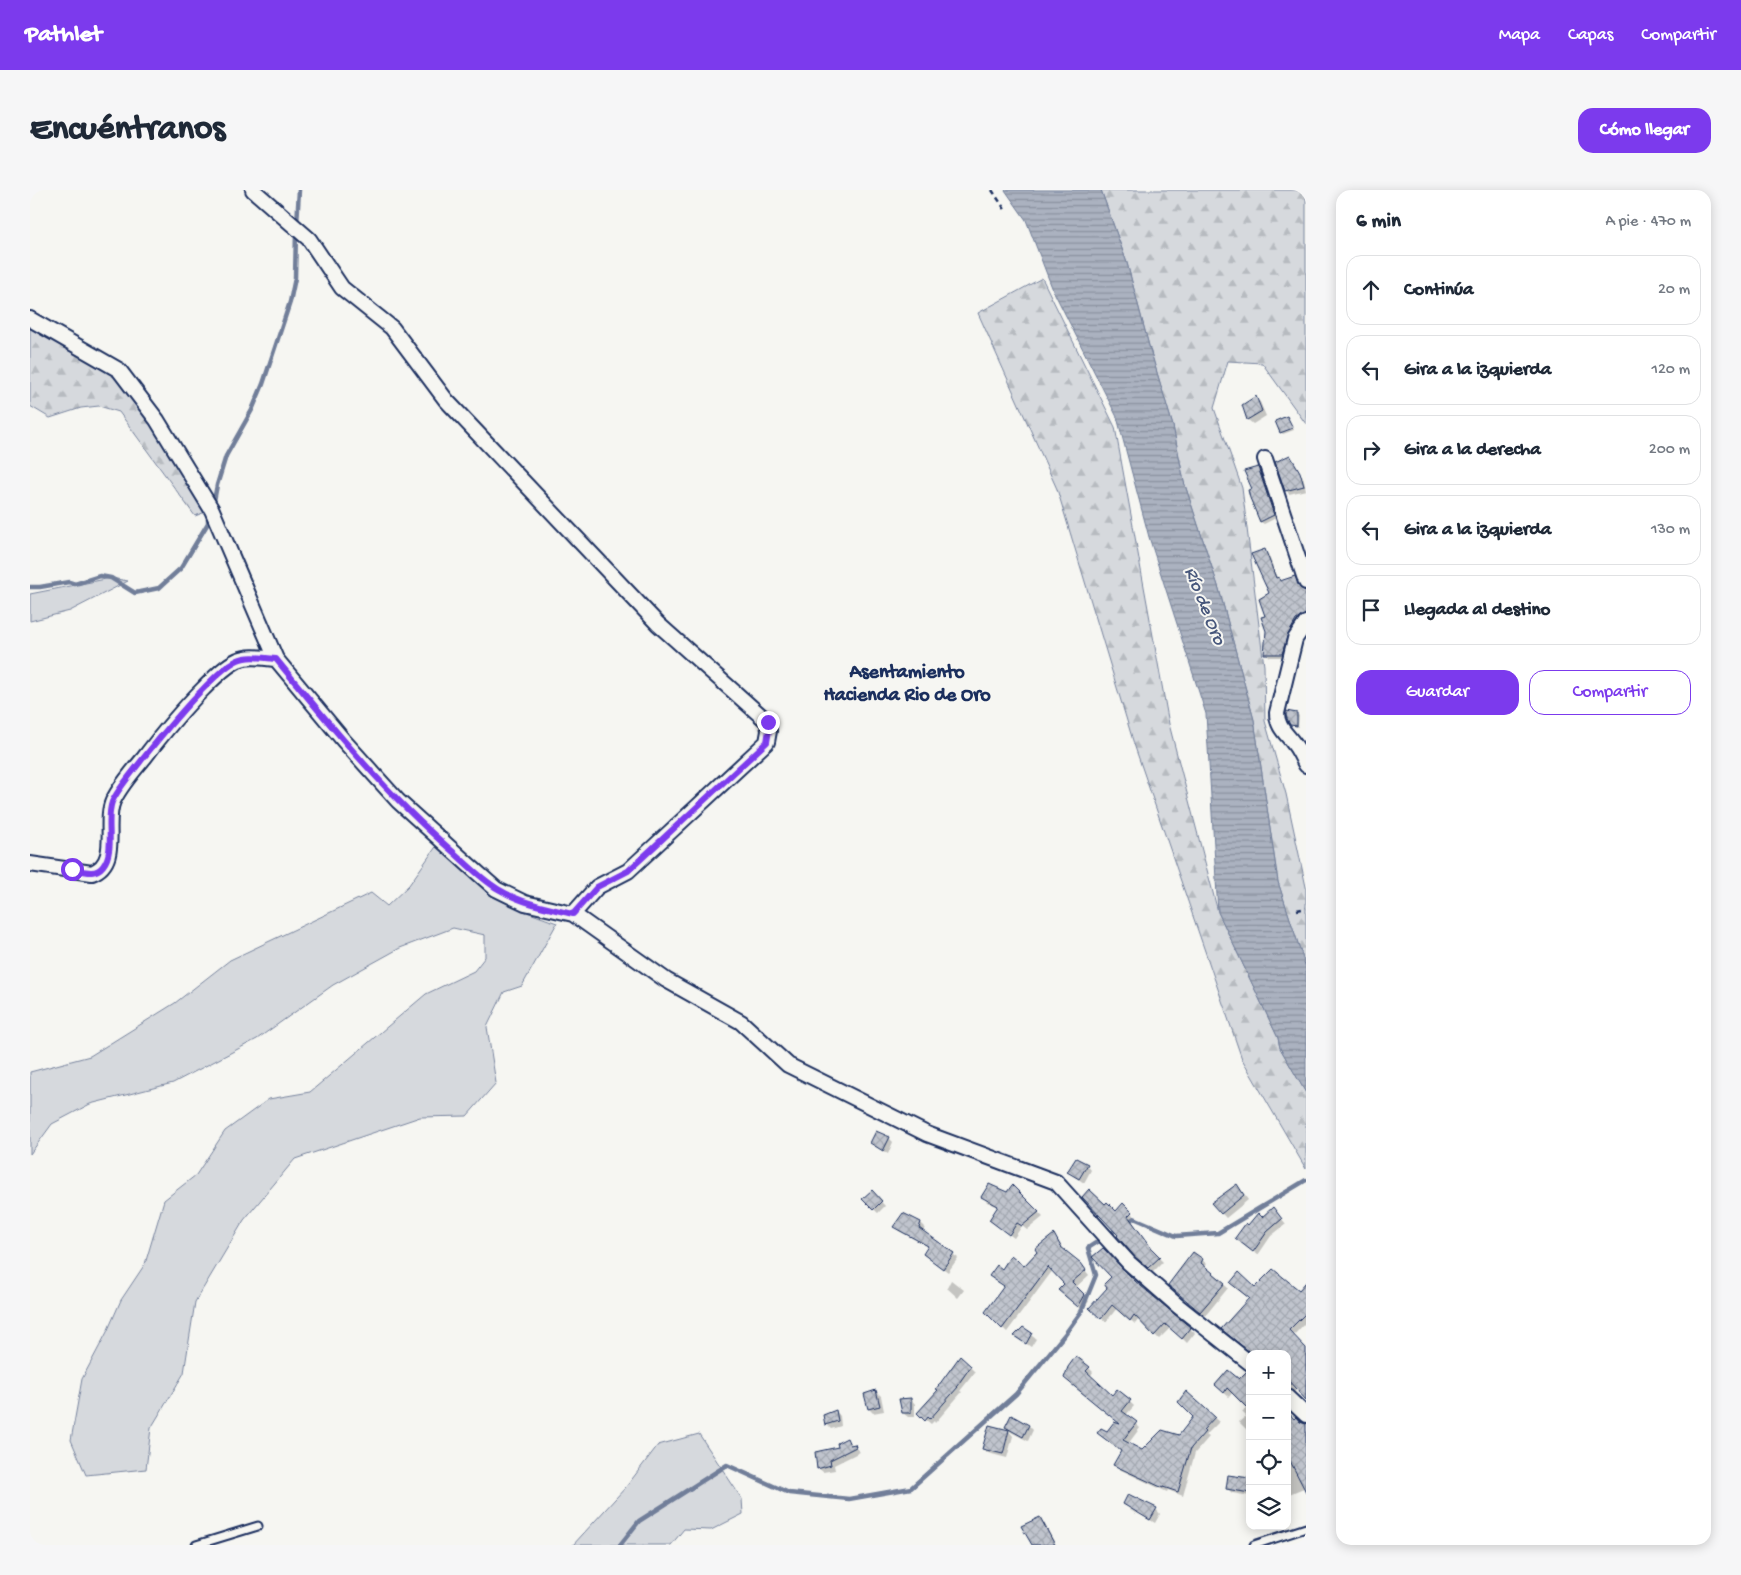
<!DOCTYPE html>
<html lang="es">
<meta charset="utf-8">
<style>
:root{--surface:#fff;--page:#f6f6f7;--text:#1f2937;--muted:#747a83;--line:#e0e1e3;--accent:#7c3aed}
body{margin:0;font-family:"Gochi Hand",sans-serif;background:var(--page);color:var(--text)}
.controls{position:absolute;right:15px;bottom:15px;display:grid;overflow:hidden;border-radius:10px;box-shadow:0 2px 12px #0003}
.controls button{width:45px;height:45px;display:grid;place-items:center;padding:0;border:0;border-bottom:1px solid var(--line);background:var(--surface);color:var(--text);font:25px sans-serif}
.stop{position:absolute;width:15px;height:15px;margin:-11px;border:4px solid #7c3aed;border-radius:50%;background:#fff}
.stop.end{background:#7c3aed;border-color:#fff;box-shadow:0 1px 5px #0008}
.list{margin:0;padding:0;list-style:none}
h2{display:flex;justify-content:space-between;align-items:center;height:65px;margin:0;padding:0 20px;font-size:21px}
h2 small{font-size:16px;font-weight:400;color:var(--muted)}
.list li{display:grid;grid-template-columns:32px 1fr auto;gap:15px;align-items:center;box-sizing:border-box;height:70px;margin:0 10px 10px;padding:0 10px;border:1px solid var(--line);border-radius:15px}
.list b{display:block;font-size:19px;white-space:nowrap}
.list em{font-size:16px;font-style:normal;color:var(--muted)}
.actions{display:flex;gap:10px;padding:15px 20px}
.actions a{flex:1;padding:11px 0;border:1px solid var(--accent);border-radius:15px;text-align:center;font-size:18px;color:var(--accent)}
.actions .main{background:var(--accent);color:#fff}
.icon{flex:none;width:28px;height:28px;fill:none;stroke:currentColor;stroke-width:2;stroke-linecap:round;stroke-linejoin:round}
.map{position:relative;flex:none;width:1276px;height:1355px;overflow:hidden;border-radius:15px}
header{display:flex;align-items:center;gap:30px;box-sizing:border-box;height:70px;padding:0 25px;background:var(--accent);color:#fff}
header strong{font-size:24px}
nav{display:flex;gap:28px;margin-inline-start:auto;font-size:18px}
.intro{display:flex;align-items:center;justify-content:space-between;box-sizing:border-box;height:120px;padding:0 30px}
h1{margin:0;font-size:35px}
.button{padding:12px 22px;border-radius:15px;background:var(--accent);color:#fff;font-size:18px;font-weight:700}
main{display:flex;gap:30px;padding:0 30px}
aside{flex:1;background:var(--surface);border-radius:15px;box-shadow:0 2px 12px #0003}
.map>svg:first-child{display:block}
.grass{fill:#d6d9dd;stroke:#78849e}
.forest{fill:url(#forest-firs);stroke:#78849e}
.water{fill:url(#water-rules);stroke:#717e99}
.shadow{fill:#0003}
.lines{fill:none;stroke-linecap:round;stroke-linejoin:round}
.stream{stroke:#717e99;stroke-width:4.5}
.building{fill:url(#building-cross-hatch);stroke:#1b2f5e}
.lane-casing{stroke:#1b2f5e;stroke-width:11}
.street-casing{stroke:#1b2f5e;stroke-width:18}
.path{stroke:#1b2f5e;stroke-width:2.5;stroke-dasharray:5 4;stroke-linecap:butt}
.lane{stroke:#f6f6f2;stroke-width:7}
.street{stroke:#f6f6f2;stroke-width:14}
.route{stroke:#7c3aed;stroke-width:6}
.labels{text-anchor:middle;stroke-width:4;stroke-linejoin:round;paint-order:stroke}
.water-label{font-size:19px;font-style:italic;fill:#46567b;stroke:#f6f6f2}
.quarter-label{font-size:20px;font-weight:bold;fill:#1b2f5e;stroke:#f6f6f2}
</style>
<header>
<strong>Pathlet</strong>
<nav><a>Mapa</a><a>Capas</a><a>Compartir</a></nav>
</header>
<div class="intro"><h1>Encuéntranos</h1><a class="button">Cómo llegar</a></div>
<main>
<div class="map">
<svg width="1276" height="1355" viewBox="0 0 1276 1355">
<defs>
<pattern id="forest-firs" width="22" height="20" patternUnits="userSpaceOnUse" patternTransform="scale(1.25)"><rect width="22" height="20" fill="#d6d9dd"/><path d="M5 1l3.5 6h-7zM16 11l3.5 6h-7z" fill="#b7bbc0"/></pattern>
<pattern id="water-rules" width="6" height="5" patternUnits="userSpaceOnUse" patternTransform="scale(1.25)"><rect width="6" height="5" fill="#abb2c0"/><path d="M0 2.5h6" fill="none" stroke="#8a919f"/></pattern>
<pattern id="building-cross-hatch" width="8" height="8" patternUnits="userSpaceOnUse" patternTransform="scale(1.25)"><rect width="8" height="8" fill="#c0c4cd"/><path d="M0 0l8 8M0 8l8-8" fill="none" stroke="#a4a9b2"/></pattern>
</defs>
<rect width="100%" height="100%" fill="#f6f6f2"/>
<filter id="ink" filterUnits="userSpaceOnUse"><feTurbulence type="fractalNoise" baseFrequency=".02" numOctaves="2"/><feDisplacementMap in="SourceGraphic" scale="10" xChannelSelector="R" yChannelSelector="G"/><feConvolveMatrix kernelMatrix="1 2 1 2 8 2 1 2 1" color-interpolation-filters="sRGB"/></filter>
<g filter="url(#ink)">
<path class="grass" d="M 81,388 L 98,391 L 40,421 L 0,431 L 0,404 Z
M 410,651 L 435,679 L 491,720 L 527,733 L 492,796 L 474,802 L 457,837 L 466,893 L 437,926 L 390,927 L 265,969 L 214,1030 L 165,1112 L 154,1183 L 121,1238 L 116,1279 L 56,1285 L 41,1250 L 52,1189 L 77,1142 L 91,1110 L 115,1074 L 134,1010 L 166,985 L 195,941 L 239,909 L 280,902 L 396,804 L 444,781 L 455,767 L 455,745 L 423,738 L 370,758 L 303,795 L 227,849 L 143,893 L 60,914 L 22,934 L 0,964 L 0,882 L 60,866 L 145,813 L 200,770 L 341,703 L 357,716 L 379,695 Z
M 669,1244 L 712,1309 L 713,1324 L 681,1340 L 654,1339 L 641,1355 L 543,1355 L 596,1297 L 628,1255 Z"/>
<path class="forest" d="M 1071,0 L 1276,0 L 1276,234 L 1232,173 L 1198,171 L 1184,218 L 1212,298 L 1234,476 L 1235,531 L 1256,604 L 1276,697 L 1276,778 L 1248,692 L 1224,530 L 1189,399 L 1154,292 L 1143,236 L 1119,156 L 1097,73 Z
M 1012,88 L 1085,237 L 1139,534 L 1188,722 L 1248,848 L 1250,858 L 1276,903 L 1276,979 L 1212,869 L 1104,554 L 1027,299 L 948,123 Z
M 0,130 L 85,181 L 122,232 L 178,321 L 165,326 L 89,222 L 69,216 L 51,218 L 20,228 L 0,216 Z"/>
<path class="water" d="M 975,0 L 1071,0 L 1097,73 L 1119,156 L 1143,236 L 1154,292 L 1189,399 L 1224,530 L 1248,692 L 1276,778 L 1276,903 L 1250,858 L 1248,848 L 1188,722 L 1176,524 L 1119,347 L 1087,227 L 1023,100 L 996,30 Z"/>
<path class="shadow" d="M 1225,208 L 1230,212 L 1236,226 L 1223,234 L 1218,230 L 1213,215 Z
M 1258,229 L 1264,240 L 1253,244 L 1251,242 Z
M 1260,267 L 1273,287 L 1276,300 L 1259,304 L 1256,300 Z
M 1228,278 L 1231,281 L 1246,328 L 1234,334 L 1231,332 L 1221,308 Z
M 1234,360 L 1238,364 L 1248,389 L 1251,392 L 1264,387 L 1268,391 L 1272,401 L 1276,402 L 1276,429 L 1256,467 L 1239,467 L 1236,463 L 1236,427 L 1240,403 Z
M 1267,524 L 1269,526 L 1268,537 L 1261,534 Z
M 859,948 L 863,952 L 858,964 L 841,953 Z
M 1057,975 L 1061,980 L 1054,993 L 1038,982 Z
M 982,997 L 1013,1027 L 997,1040 L 992,1036 L 984,1048 L 965,1034 L 969,1017 L 957,1012 L 953,1007 L 978,1004 Z
M 1211,1000 L 1218,1010 L 1196,1028 L 1183,1014 Z
M 846,1006 L 855,1016 L 848,1023 L 833,1009 Z
M 1093,1015 L 1105,1027 L 1101,1032 L 1125,1064 L 1133,1072 L 1123,1082 L 1111,1071 L 1090,1045 L 1075,1016 L 1086,1023 Z
M 1247,1023 L 1256,1034 L 1241,1046 L 1228,1065 L 1211,1052 L 1219,1037 L 1232,1029 Z
M 891,1033 L 895,1037 L 893,1042 L 928,1068 L 918,1082 L 899,1068 L 899,1057 L 869,1041 L 865,1037 Z
M 1024,1045 L 1035,1061 L 1050,1074 L 1059,1085 L 1045,1098 L 1059,1111 L 1053,1120 L 1034,1105 L 1036,1094 L 1023,1080 L 977,1142 L 956,1122 L 975,1097 L 972,1081 L 994,1077 Z
M 1163,1063 L 1172,1070 L 1177,1074 L 1175,1077 L 1198,1098 L 1175,1126 L 1144,1100 Z
M 921,1090 L 934,1100 L 928,1108 L 917,1098 Z
M 1106,1093 L 1165,1143 L 1157,1153 L 1141,1137 L 1129,1149 L 1109,1129 L 1105,1134 L 1087,1118 L 1076,1132 L 1065,1123 Z
M 1276,1094 L 1276,1132 L 1263,1146 L 1276,1160 L 1276,1208 L 1268,1198 L 1263,1203 L 1257,1205 L 1257,1164 L 1220,1108 L 1225,1099 L 1269,1101 Z
M 993,1139 L 1006,1149 L 1001,1157 L 986,1146 Z
M 930,1167 L 945,1182 L 930,1201 L 932,1202 L 905,1233 L 904,1231 L 901,1234 L 888,1223 L 909,1200 Z
M 1059,1178 L 1063,1182 L 1060,1187 L 1082,1206 L 1087,1200 L 1104,1216 L 1096,1225 L 1110,1238 L 1098,1254 L 1112,1261 L 1150,1247 L 1165,1227 L 1156,1203 L 1189,1232 L 1176,1245 L 1179,1247 L 1165,1263 L 1153,1306 L 1138,1300 L 1137,1302 L 1089,1279 L 1085,1274 L 1092,1262 L 1077,1243 L 1094,1237 L 1041,1192 Z
M 1220,1182 L 1220,1243 L 1209,1232 L 1216,1226 L 1212,1222 L 1217,1217 L 1203,1202 L 1199,1207 L 1191,1200 L 1209,1191 Z
M 846,1201 L 851,1206 L 854,1221 L 843,1223 L 839,1219 Z
M 881,1209 L 885,1214 L 885,1227 L 878,1227 L 873,1223 Z
M 806,1221 L 810,1226 L 811,1236 L 801,1239 L 796,1234 Z
M 1257,1222 L 1265,1230 L 1266,1229 L 1274,1235 L 1276,1234 L 1276,1297 L 1257,1305 Z
M 982,1227 L 999,1236 L 1003,1240 L 998,1251 L 981,1242 L 976,1237 Z
M 960,1236 L 979,1241 L 983,1246 L 977,1268 L 958,1263 L 953,1259 Z
M 817,1250 L 830,1262 L 804,1275 L 805,1280 L 793,1282 L 788,1278 Z
M 1220,1289 L 1220,1306 L 1202,1303 L 1198,1299 Z
M 1094,1314 L 1126,1319 L 1130,1324 L 1125,1333 L 1107,1322 L 1106,1324 Z
M 1010,1328 L 1014,1333 L 1026,1355 L 1004,1355 Z"/>
<g class="lines">
<path class="stream" d="M 267,34 L 269,0
M 183,316 L 187,295 L 196,266 L 222,220 L 233,194 L 260,112 L 265,88 L 266,42
M 0,397 L 10,397 L 39,392 L 45,394 L 70,386 L 81,388 L 105,403 L 129,398 L 151,378 L 178,333 L 178,323
M 1098,1032 L 1104,1028 L 1146,1046 L 1188,1043 L 1276,990
M 590,1355 L 609,1331 L 697,1275 L 759,1303 L 819,1309 L 881,1298 L 986,1204 L 1035,1144 L 1051,1122 L 1066,1085 L 1058,1058 L 1089,1038"/>
</g>
<path class="building" d="M 1226,206 L 1232,221 L 1217,230 L 1212,215 Z
M 1257,226 L 1263,238 L 1250,243 L 1245,231 Z
M 1260,265 L 1270,282 L 1274,296 L 1255,301 L 1245,272 Z
M 1228,277 L 1244,325 L 1230,332 L 1220,308 L 1218,300 L 1222,299 L 1214,281 Z
M 1235,359 L 1246,388 L 1249,387 L 1250,391 L 1265,386 L 1270,398 L 1276,401 L 1276,424 L 1266,430 L 1257,447 L 1252,464 L 1234,464 L 1236,441 L 1231,427 L 1235,426 L 1229,409 L 1239,403 L 1221,364 Z
M 1256,521 L 1267,523 L 1267,536 L 1260,535 L 1256,526 Z
M 846,941 L 860,947 L 853,961 L 840,953 Z
M 1046,968 L 1058,974 L 1049,989 L 1037,982 Z
M 959,994 L 977,1002 L 982,995 L 1009,1022 L 992,1036 L 987,1033 L 979,1045 L 959,1030 L 968,1016 L 951,1007 Z
M 1207,994 L 1214,1005 L 1191,1024 L 1181,1013 Z
M 1059,999 L 1075,1014 L 1077,1012 L 1086,1021 L 1093,1013 L 1102,1022 L 1098,1026 L 1122,1059 L 1130,1067 L 1118,1078 L 1105,1067 L 1087,1046 L 1088,1045 L 1052,1007 Z
M 842,1000 L 852,1011 L 843,1020 L 832,1009 Z
M 1243,1017 L 1252,1029 L 1237,1042 L 1223,1062 L 1205,1048 L 1216,1033 L 1218,1035 L 1228,1023 L 1232,1027 Z
M 873,1023 L 891,1032 L 889,1038 L 924,1063 L 913,1079 L 893,1064 L 898,1056 L 863,1037 Z
M 1024,1044 L 1031,1057 L 1051,1073 L 1056,1080 L 1042,1092 L 1055,1105 L 1048,1117 L 1028,1100 L 1034,1094 L 1018,1077 L 972,1139 L 955,1122 L 974,1096 L 959,1086 L 967,1075 L 972,1079 L 981,1065 L 994,1076 L 1007,1062 L 1005,1059 Z
M 1073,1058 L 1105,1091 L 1161,1138 L 1152,1149 L 1135,1134 L 1124,1146 L 1104,1125 L 1100,1131 L 1082,1115 L 1071,1129 L 1059,1118 L 1077,1098 L 1074,1094 L 1081,1087 L 1062,1067 Z
M 1163,1062 L 1173,1069 L 1171,1073 L 1195,1093 L 1170,1122 L 1138,1095 Z
M 1243,1079 L 1269,1100 L 1276,1092 L 1276,1123 L 1259,1140 L 1276,1158 L 1276,1210 L 1257,1189 L 1257,1164 L 1222,1164 L 1191,1139 L 1219,1108 L 1200,1093 L 1209,1082 L 1225,1097 Z
M 993,1137 L 1002,1143 L 996,1154 L 984,1146 Z
M 930,1166 L 941,1176 L 927,1196 L 928,1197 L 900,1229 L 898,1227 L 895,1231 L 887,1223 L 908,1200 L 906,1199 Z
M 1046,1166 L 1060,1177 L 1056,1181 L 1082,1205 L 1087,1199 L 1101,1210 L 1092,1221 L 1107,1232 L 1093,1250 L 1112,1260 L 1132,1240 L 1149,1245 L 1163,1227 L 1148,1212 L 1156,1201 L 1185,1227 L 1173,1240 L 1175,1242 L 1161,1258 L 1148,1302 L 1133,1297 L 1133,1298 L 1083,1275 L 1091,1261 L 1067,1243 L 1071,1238 L 1077,1241 L 1084,1232 L 1090,1234 L 1034,1188 L 1038,1177 Z
M 1198,1180 L 1209,1189 L 1217,1181 L 1220,1182 L 1220,1221 L 1197,1198 L 1194,1203 L 1185,1195 Z
M 846,1200 L 850,1216 L 838,1219 L 834,1204 Z
M 881,1208 L 881,1223 L 872,1223 L 869,1209 Z
M 806,1220 L 808,1231 L 795,1235 L 793,1225 Z
M 1257,1221 L 1264,1229 L 1266,1227 L 1270,1232 L 1276,1234 L 1276,1302 L 1257,1265 Z
M 981,1225 L 999,1235 L 993,1247 L 975,1237 Z
M 959,1235 L 979,1240 L 973,1264 L 952,1259 Z
M 817,1248 L 820,1255 L 825,1254 L 826,1257 L 800,1270 L 801,1275 L 787,1279 L 785,1262 L 808,1257 L 807,1253 Z
M 1198,1285 L 1220,1288 L 1220,1303 L 1196,1299 Z
M 1098,1304 L 1127,1318 L 1120,1330 L 1093,1314 Z
M 1010,1327 L 1025,1355 L 1002,1355 L 991,1336 Z"/>
<g class="lines">
<g class="lane-casing">
<path id="lane" d="M 166,1355 L 228,1336
M 1224,1355 L 1276,1338"/>
</g>
<g class="street-casing">
<path id="street" d="M 223,0 L 279,49 L 312,98 L 362,138 L 416,210 L 628,434 L 738,532 L 739,541 L 737,552 L 598,681 L 567,697 L 543,724
M 0,129 L 89,180 L 127,230 L 182,320 L 246,469 L 314,551 L 368,611 L 440,676 L 466,699 L 495,713 L 543,724 L 636,790 L 711,832 L 758,875 L 897,944 L 1026,992 L 1099,1073 L 1148,1116 L 1220,1173
M 1235,269 L 1276,392
M 1276,433 L 1265,449 L 1247,523 C 1247,537 1256,543 1264,554 C 1269,560 1272,568 1276,575
M 0,674 L 62,683 C 91,672 73,633 83,611 C 90,596 103,581 114,568 C 133,543 151,521 173,499 C 183,489 195,476 208,470 C 220,465 233,468 246,469
M 1257,1207 L 1276,1225"/>
</g>
<path class="path" d="M 962,0 L 976,21
M 1267,720 L 1276,718"/>
<use href="#lane" class="lane"/>
<use href="#street" class="street"/>
</g>
</g>
<g class="lines" filter="url(#ink)">
<path class="route" d="M 42,679 C 54,681 65,686 73,676 C 86,660 75,630 82,612 C 88,599 102,583 111,571 C 131,546 150,522 173,499 C 183,489 195,476 208,470 C 219,465 233,468 246,469 C 301,536 355,603 421,660 C 436,673 451,689 468,699 C 491,713 517,718 543,724 L 567,697 L 598,681 L 737,552 L 739,540 L 738,532"/>
</g>
<g class="labels">
<g class="water-label">
<text transform="translate(1177 415) rotate(68)" y="7">Río de Oro</text>
</g>
<g class="quarter-label">
<text x="877" y="487">Asentamiento<tspan x="877" dy="23">Hacienda Rio de Oro</tspan></text>
</g>
</g>
</svg>
<div class="controls">
<button>+</button>
<button>−</button>
<button><svg class="icon" aria-label="locate" viewBox="0 0 24 24"><circle cx="12" cy="12" r="6"/><path d="M12 2v4M12 18v4M2 12h4M18 12h4"/></svg></button>
<button><svg class="icon" aria-label="layers" viewBox="0 0 24 24"><path d="M12 4l9 5-9 5-9-5zM3 14l9 5 9-5"/></svg></button>
</div>
<div class="stop" style="left:42px;top:679px"></div>
<div class="stop end" style="left:738px;top:532px"></div>
</div>
<aside>
<h2>6 min<small>A pie · 470 m</small></h2>
<ul class="list">
<li><svg class="icon" aria-label="ahead" viewBox="0 0 24 24"><path d="M12 20V5M6 11l6-6 6 6"/></svg><div><b>Continúa</b></div><em>20 m</em></li>
<li><svg class="icon" aria-label="left" viewBox="0 0 24 24"><path d="M17 20v-9H6M10 6l-5 5 5 5"/></svg><div><b>Gira a la izquierda</b></div><em>120 m</em></li>
<li><svg class="icon" aria-label="right" viewBox="0 0 24 24"><path d="M7 20v-9h11M14 6l5 5-5 5"/></svg><div><b>Gira a la derecha</b></div><em>200 m</em></li>
<li><svg class="icon" aria-label="left" viewBox="0 0 24 24"><path d="M17 20v-9H6M10 6l-5 5 5 5"/></svg><div><b>Gira a la izquierda</b></div><em>130 m</em></li>
<li><svg class="icon" aria-label="arrive" viewBox="0 0 24 24"><path d="M6 21V4h12l-3 4 3 4H6"/></svg><div><b>Llegada al destino</b></div></li>
</ul>
<div class="actions"><a class="main">Guardar</a><a>Compartir</a></div>
</aside>
</main>
